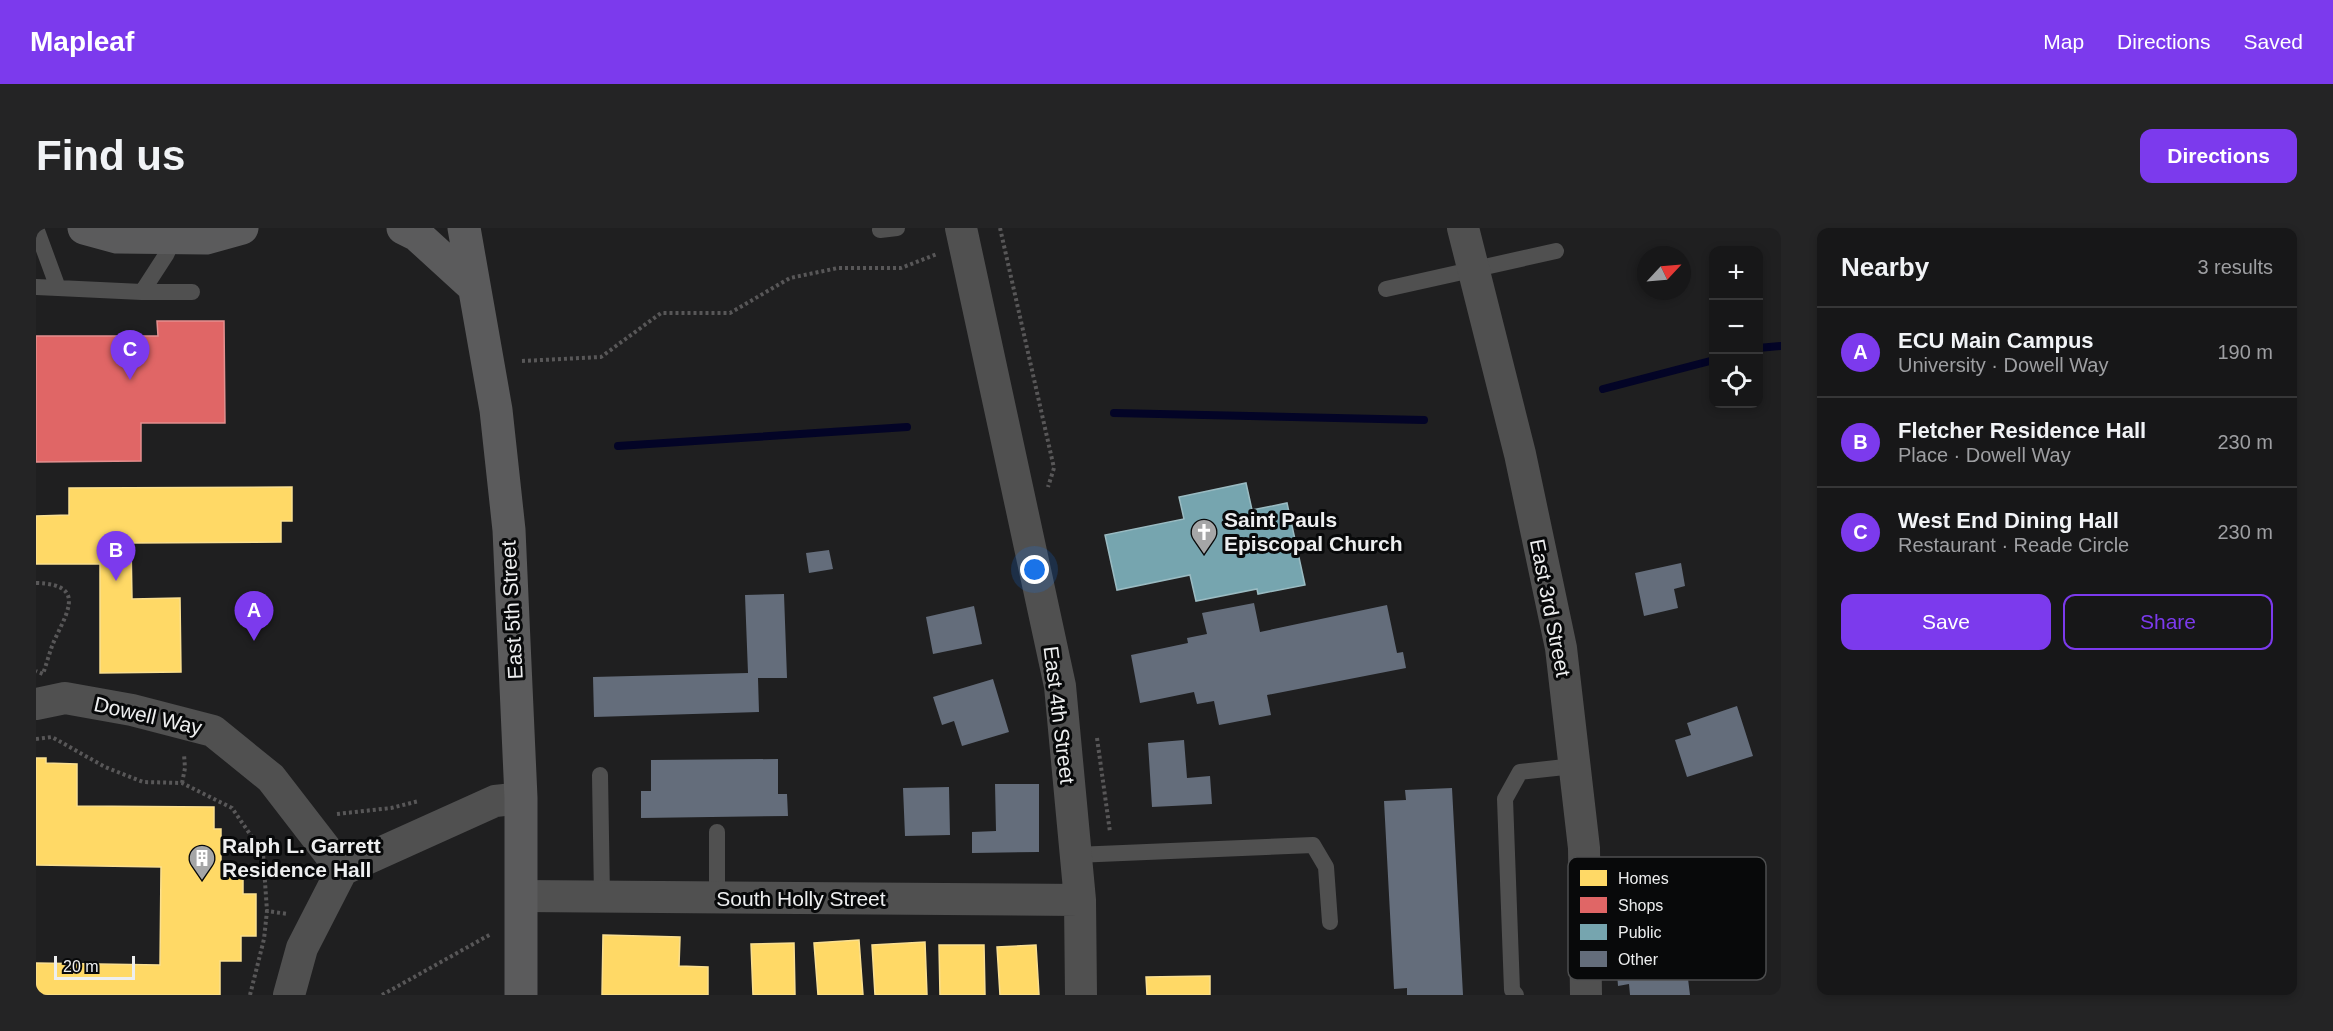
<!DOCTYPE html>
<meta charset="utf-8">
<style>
:root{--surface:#171718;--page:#242425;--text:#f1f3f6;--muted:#9e9fa2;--line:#363637;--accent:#7c3aed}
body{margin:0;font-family:Arial,sans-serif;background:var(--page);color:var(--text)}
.controls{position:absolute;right:18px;top:18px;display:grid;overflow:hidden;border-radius:12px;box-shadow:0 3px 9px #0003}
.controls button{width:54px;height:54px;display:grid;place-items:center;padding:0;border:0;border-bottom:2px solid var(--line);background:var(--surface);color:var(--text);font:30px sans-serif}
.compass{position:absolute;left:1601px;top:18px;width:54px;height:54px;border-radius:50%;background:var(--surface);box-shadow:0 3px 9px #0003;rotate:64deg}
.scale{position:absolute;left:18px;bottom:15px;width:81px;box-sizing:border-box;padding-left:6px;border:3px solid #edeeef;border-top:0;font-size:16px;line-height:21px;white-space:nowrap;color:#edeeef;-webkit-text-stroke:4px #08090a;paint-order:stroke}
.you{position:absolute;left:999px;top:342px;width:21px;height:21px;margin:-15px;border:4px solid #fff;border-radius:50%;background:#1a73e8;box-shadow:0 0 0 9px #1a73e833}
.badge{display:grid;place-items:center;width:39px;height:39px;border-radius:50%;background:var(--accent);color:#fff;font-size:20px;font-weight:700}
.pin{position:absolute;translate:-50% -50px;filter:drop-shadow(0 2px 3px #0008)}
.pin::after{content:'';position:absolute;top:32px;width:21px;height:18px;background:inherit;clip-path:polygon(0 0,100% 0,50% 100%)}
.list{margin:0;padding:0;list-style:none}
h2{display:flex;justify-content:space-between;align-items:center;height:78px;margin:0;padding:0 24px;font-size:26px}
h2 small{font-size:20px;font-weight:400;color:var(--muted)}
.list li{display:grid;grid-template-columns:39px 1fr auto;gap:18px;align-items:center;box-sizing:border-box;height:90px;padding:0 24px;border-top:2px solid var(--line)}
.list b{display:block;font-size:22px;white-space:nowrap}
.list p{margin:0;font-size:20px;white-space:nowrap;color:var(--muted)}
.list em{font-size:20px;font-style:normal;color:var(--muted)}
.actions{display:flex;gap:12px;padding:18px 24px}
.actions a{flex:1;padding:14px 0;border:2px solid var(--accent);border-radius:12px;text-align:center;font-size:21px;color:var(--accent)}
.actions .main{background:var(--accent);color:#fff}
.icon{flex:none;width:33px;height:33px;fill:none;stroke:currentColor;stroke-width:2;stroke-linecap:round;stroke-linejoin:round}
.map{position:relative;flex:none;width:1745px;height:767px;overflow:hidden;border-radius:12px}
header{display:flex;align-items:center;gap:36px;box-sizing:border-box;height:84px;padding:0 30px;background:var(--accent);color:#fff}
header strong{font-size:28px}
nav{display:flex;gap:33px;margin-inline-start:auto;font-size:21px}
.intro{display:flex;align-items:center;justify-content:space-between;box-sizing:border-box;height:144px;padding:0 36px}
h1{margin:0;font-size:42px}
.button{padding:15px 27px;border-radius:12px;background:var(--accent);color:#fff;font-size:21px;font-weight:700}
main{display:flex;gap:36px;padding:0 36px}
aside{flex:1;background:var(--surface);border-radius:12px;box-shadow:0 3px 9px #0003}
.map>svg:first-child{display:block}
.homes{fill:#ffd966;stroke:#fadf8f;stroke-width:1.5}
.shops{fill:#e06666;stroke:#e48f8f;stroke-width:1.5}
.public{fill:#76a5af;stroke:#9abbc2;stroke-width:1.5}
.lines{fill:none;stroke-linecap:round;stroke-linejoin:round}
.stream{stroke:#030426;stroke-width:8}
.building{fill:#646d7b}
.path{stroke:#585758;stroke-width:4;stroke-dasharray:3 3;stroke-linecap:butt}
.service{stroke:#505050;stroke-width:16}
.minor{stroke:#505050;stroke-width:32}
.secondary{stroke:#5b5b5c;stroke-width:33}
.labels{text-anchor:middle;stroke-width:6;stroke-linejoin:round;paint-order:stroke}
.poi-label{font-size:21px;font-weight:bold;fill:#edeeef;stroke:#08090a;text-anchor:start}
.street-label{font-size:21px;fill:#edeeef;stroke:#08090a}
.key{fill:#08090a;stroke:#4d4e4f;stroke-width:1.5}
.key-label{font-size:16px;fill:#edeeef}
</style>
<header>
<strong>Mapleaf</strong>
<nav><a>Map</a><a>Directions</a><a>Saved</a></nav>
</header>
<div class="intro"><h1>Find us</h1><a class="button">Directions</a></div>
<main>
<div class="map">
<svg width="1745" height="767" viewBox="0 0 1745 767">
<rect width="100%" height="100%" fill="#1f1f20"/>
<path class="homes" d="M 256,259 L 256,293 L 245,293 L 245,314 L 95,315 L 96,371 L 144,370 L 145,444 L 64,445 L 64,336 L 0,336 L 0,288 L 33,287 L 33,260 Z
M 0,530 L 10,530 L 10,535 L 41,536 L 41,578 L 178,579 L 178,601 L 185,601 L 185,639 L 207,640 L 207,666 L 220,666 L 220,708 L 205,708 L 205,733 L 184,733 L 184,767 L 0,767 L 0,735 L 124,737 L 125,639 L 0,637 Z
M 567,707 L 644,709 L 643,738 L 672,739 L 672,767 L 566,767 Z
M 823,712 L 827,767 L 782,767 L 778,715 Z
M 889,714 L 891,767 L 839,767 L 836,717 Z
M 758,715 L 759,767 L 717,767 L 715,716 Z
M 903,717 L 948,717 L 949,767 L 904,767 Z
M 1000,717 L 1003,767 L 964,767 L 961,719 Z
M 1174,748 L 1174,767 L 1111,767 L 1110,749 Z"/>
<path class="shops" d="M 121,93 L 188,93 L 189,195 L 105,195 L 105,233 L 0,234 L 0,108 L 122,108 Z"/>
<path class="public" d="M 1210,255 L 1216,282 L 1251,275 L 1269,357 L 1222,366 L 1221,361 L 1160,373 L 1154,347 L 1081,362 L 1069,307 L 1148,291 L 1143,269 Z"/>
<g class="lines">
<path class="stream" d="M 1722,120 L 1745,118
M 1567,161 L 1678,132
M 1078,185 L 1388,192
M 582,218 L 871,199"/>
</g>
<path class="building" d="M 793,322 L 797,341 L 773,345 L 770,325 Z
M 1645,335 L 1649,358 L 1638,361 L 1642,380 L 1608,388 L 1599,345 Z
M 748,366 L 751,450 L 722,450 L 723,484 L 558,489 L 557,449 L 712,445 L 709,367 Z
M 1218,375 L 1224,404 L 1351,377 L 1361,425 L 1367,424 L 1370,440 L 1231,467 L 1235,487 L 1183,497 L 1178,473 L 1161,476 L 1158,464 L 1104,475 L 1095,427 L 1152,415 L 1151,410 L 1171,406 L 1166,385 Z
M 938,378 L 946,416 L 897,426 L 890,389 Z
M 957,451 L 973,504 L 926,518 L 918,493 L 906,497 L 897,469 Z
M 1701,478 L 1717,528 L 1651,549 L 1639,512 L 1655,507 L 1651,495 Z
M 1148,512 L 1151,550 L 1174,548 L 1176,576 L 1116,579 L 1112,515 Z
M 742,531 L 742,566 L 751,566 L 752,588 L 605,590 L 605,563 L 615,563 L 615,532 Z
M 959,556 L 1003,556 L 1003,624 L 936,625 L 936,604 L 960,603 Z
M 913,559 L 914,607 L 869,608 L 867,560 Z
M 1416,560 L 1427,767 L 1371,767 L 1371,760 L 1358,761 L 1348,573 L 1370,572 L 1369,562 Z
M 1649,726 L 1654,767 L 1594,767 L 1593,756 L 1582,758 L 1580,733 Z"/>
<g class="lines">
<path class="path" d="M 964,0 L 1018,240 L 1012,259
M 486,133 L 565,129 L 625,85 L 694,85 L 754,50 L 802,40 L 865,40 L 901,26
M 0,355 C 55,356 27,390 16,418 C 13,427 10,437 7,446 L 0,443
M 1061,510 L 1074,604
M 0,511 L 16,509 L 69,539 L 107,554 L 146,555 L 196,580 L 227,625 L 231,683
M 146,555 L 149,540 L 148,526
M 301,586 L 355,580 L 383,573
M 214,767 L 228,711 L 231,683 L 252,686
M 346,767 L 455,706"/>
<path class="service" d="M 0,0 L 22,60 L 106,64 L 130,27 L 138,10
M 844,2 L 861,0
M 0,59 L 22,60
M 1350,61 L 1520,23
M 106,64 L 156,64
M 564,547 L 566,669
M 681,604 L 681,670
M 1039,627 L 1277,617 L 1290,639 L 1294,694
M 1480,767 L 1476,762 L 1469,571 L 1484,544 L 1538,538"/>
<path class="minor" d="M 925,0 L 1024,458 L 1044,672 L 1045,767
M 1427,0 L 1484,226 L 1525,420 L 1548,620 L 1550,767
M 0,476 L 29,470 L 96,482 L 177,503 L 235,550 L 306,642
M 485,668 L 1044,672
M 253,767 L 266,720 L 306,642 L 459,573 L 485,570"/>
<path class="secondary" d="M 48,0 L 81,9 L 170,10 L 206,0
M 367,0 L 381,7 L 438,59
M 428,0 L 460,182 L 473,302 L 485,570 L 485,767"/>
</g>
<defs>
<g id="church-pin" transform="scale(1.35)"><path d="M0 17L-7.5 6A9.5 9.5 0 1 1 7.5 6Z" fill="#a5a6a7" stroke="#08090a"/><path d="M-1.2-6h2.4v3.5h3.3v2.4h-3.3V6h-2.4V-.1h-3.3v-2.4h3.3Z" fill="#fff"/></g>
<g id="building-pin" transform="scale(1.35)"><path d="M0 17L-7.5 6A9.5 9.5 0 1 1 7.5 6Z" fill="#a5a6a7" stroke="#08090a"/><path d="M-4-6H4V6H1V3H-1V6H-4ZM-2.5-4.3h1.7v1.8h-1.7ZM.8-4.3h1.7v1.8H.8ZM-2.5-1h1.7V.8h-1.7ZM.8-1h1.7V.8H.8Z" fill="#fff"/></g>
</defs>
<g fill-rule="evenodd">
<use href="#church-pin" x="1168" y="304"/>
<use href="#building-pin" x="166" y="630"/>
</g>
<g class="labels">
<g class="poi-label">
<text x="1188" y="299">Saint Pauls<tspan x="1188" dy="24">Episcopal Church</tspan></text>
<text x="186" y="625">Ralph L. Garrett<tspan x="186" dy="24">Residence Hall</tspan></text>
</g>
<g class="street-label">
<text transform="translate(1514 380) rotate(79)" y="7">East 3rd Street</text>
<text transform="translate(476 382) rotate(-93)" y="7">East 5th Street</text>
<text transform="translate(1023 487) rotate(83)" y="7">East 4th Street</text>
<text transform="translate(112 488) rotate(13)" y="7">Dowell Way</text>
<text x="765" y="678">South Holly Street</text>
</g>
</g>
<rect x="1532" y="629" width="198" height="123" rx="9" class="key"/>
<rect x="1544" y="642" width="27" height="16" fill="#ffd966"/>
<rect x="1544" y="669" width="27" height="16" fill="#e06666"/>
<rect x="1544" y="696" width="27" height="16" fill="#76a5af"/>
<rect x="1544" y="723" width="27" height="16" fill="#646d7b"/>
<g class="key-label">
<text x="1582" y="656">Homes</text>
<text x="1582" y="683">Shops</text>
<text x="1582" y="710">Public</text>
<text x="1582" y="737">Other</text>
</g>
</svg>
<div class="controls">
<button>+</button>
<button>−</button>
<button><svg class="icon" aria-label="locate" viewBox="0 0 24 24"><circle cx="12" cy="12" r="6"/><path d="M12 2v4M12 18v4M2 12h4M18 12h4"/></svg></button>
</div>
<svg class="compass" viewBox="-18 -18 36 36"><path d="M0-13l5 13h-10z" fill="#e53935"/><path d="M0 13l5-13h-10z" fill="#9e9fa2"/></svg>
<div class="scale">20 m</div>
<div class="you"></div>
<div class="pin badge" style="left:218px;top:413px">A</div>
<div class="pin badge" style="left:80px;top:353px">B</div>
<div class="pin badge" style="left:94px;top:152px">C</div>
</div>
<aside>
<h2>Nearby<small>3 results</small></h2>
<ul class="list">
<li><span class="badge">A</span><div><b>ECU Main Campus</b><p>University · Dowell Way</p></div><em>190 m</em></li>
<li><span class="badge">B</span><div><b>Fletcher Residence Hall</b><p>Place · Dowell Way</p></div><em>230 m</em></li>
<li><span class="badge">C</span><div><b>West End Dining Hall</b><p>Restaurant · Reade Circle</p></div><em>230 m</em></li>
</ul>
<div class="actions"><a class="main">Save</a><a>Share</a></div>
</aside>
</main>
